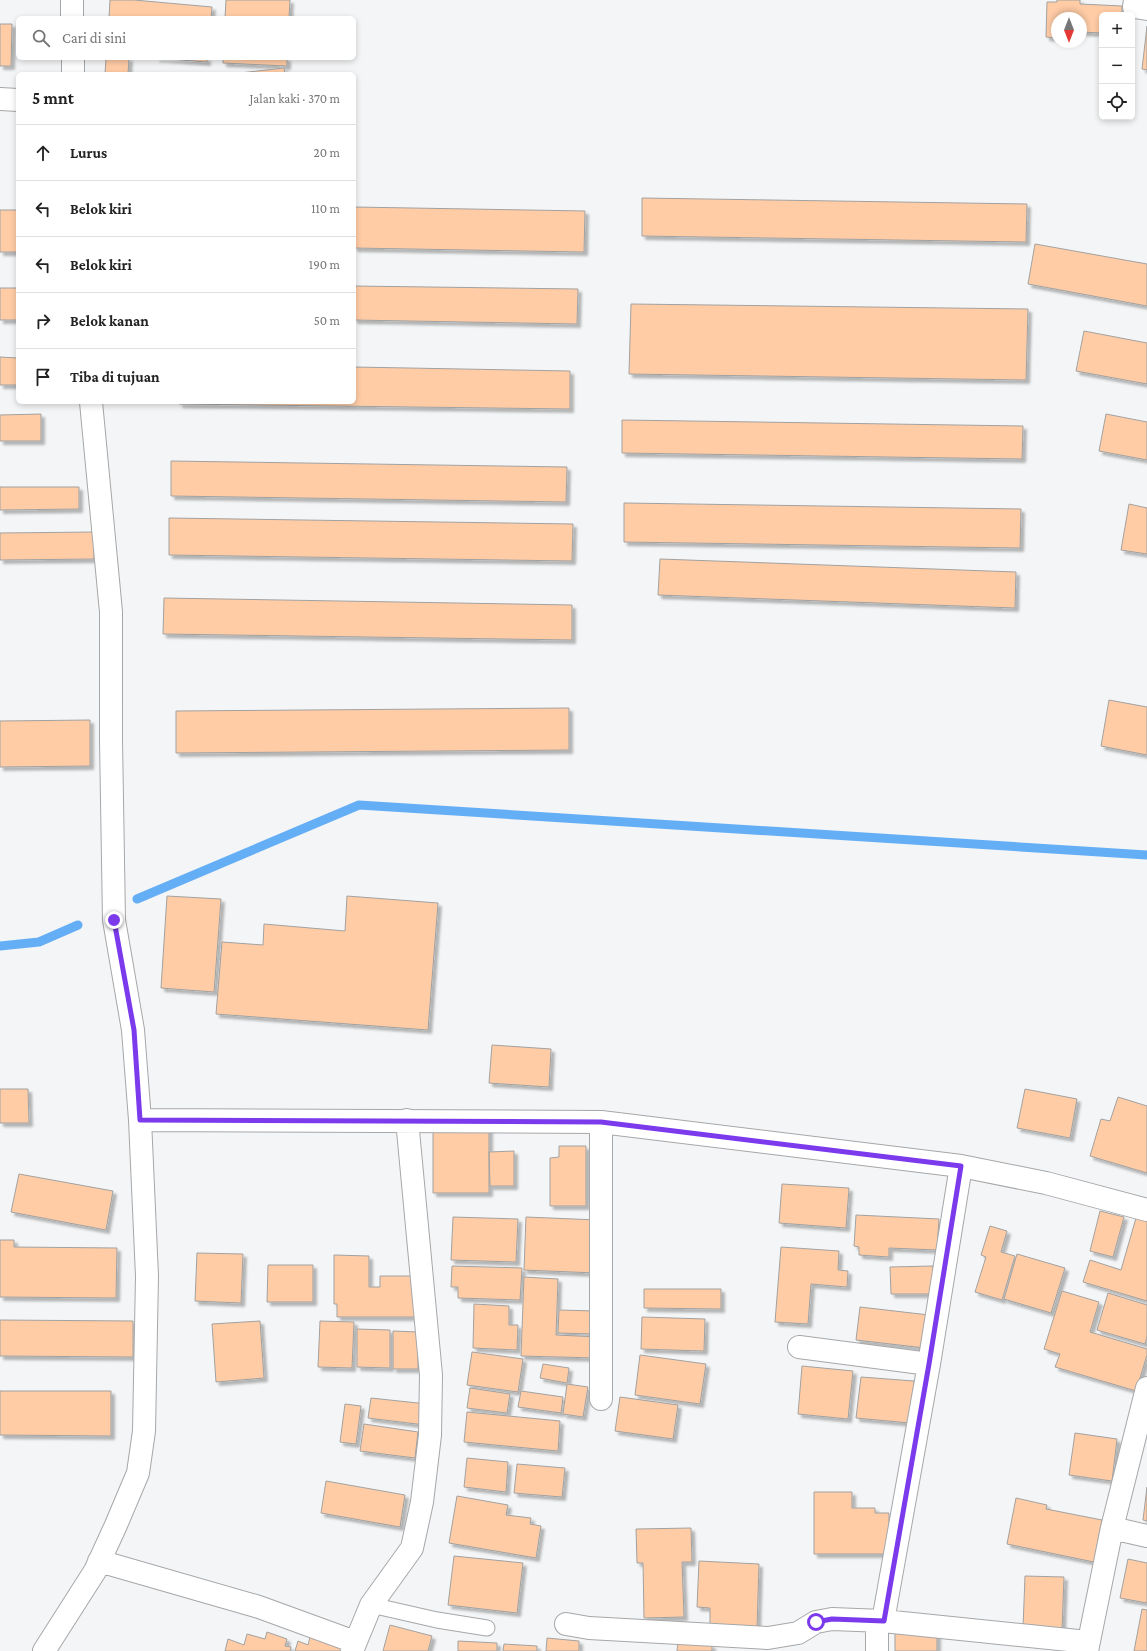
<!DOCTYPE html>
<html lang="id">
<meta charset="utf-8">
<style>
:root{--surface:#fff;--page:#f2f2f2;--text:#222;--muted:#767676;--line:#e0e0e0}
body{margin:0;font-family:"Crimson Pro",serif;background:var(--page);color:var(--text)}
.controls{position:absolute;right:12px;top:12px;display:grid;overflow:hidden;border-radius:6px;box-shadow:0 2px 6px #0003}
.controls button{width:36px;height:36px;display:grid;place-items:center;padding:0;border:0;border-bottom:1px solid var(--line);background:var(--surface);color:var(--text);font:20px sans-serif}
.compass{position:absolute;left:1051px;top:12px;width:36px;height:36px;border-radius:50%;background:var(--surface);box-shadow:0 2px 6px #0003;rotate:180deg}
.stop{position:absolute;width:12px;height:12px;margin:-9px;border:3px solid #7c3aed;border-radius:50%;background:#fff}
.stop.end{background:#7c3aed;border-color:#fff;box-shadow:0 1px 4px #0008}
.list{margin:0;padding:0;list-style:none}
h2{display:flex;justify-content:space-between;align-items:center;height:52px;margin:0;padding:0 16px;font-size:17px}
h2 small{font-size:13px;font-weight:400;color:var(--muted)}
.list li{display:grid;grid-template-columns:26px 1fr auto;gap:12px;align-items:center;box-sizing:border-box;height:56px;padding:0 16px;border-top:1px solid var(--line)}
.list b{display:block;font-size:15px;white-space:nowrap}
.list em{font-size:13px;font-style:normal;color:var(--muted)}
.icon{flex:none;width:22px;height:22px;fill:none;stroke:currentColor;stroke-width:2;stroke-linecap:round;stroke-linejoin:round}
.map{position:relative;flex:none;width:1147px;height:1651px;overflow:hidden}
.search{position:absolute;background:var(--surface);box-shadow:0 2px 6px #0003;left:16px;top:16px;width:340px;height:44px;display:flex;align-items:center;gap:10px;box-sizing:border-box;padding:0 14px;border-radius:6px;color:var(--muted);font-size:15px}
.panel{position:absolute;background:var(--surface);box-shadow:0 2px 6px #0003;left:16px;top:72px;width:340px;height:332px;border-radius:6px}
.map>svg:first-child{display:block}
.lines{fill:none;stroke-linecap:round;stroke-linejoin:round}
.stream{stroke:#64aef5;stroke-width:9}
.building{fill:#ffcca6;stroke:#a2a1a0;filter:url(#shadow)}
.lane-casing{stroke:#a6a7a9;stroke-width:17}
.street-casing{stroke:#a6a7a9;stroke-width:24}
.lane{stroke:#fff;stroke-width:15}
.street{stroke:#fff;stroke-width:22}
.route{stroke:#7c3aed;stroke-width:5}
</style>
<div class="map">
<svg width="1147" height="1651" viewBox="0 0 1147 1651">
<defs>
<filter id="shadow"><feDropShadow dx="3.5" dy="3.5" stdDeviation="1" flood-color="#0004"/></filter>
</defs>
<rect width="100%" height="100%" fill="#f4f5f6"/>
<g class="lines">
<path class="stream" d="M 137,899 L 359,805 L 1147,855
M 0,946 L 39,942 L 78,925"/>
</g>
<path class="building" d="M 110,0 L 134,0 L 212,7 L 211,18 L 109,18 Z
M 226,0 L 290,0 L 289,18 L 225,18 Z
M 1057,0 L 1080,0 L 1080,4 L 1122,6 L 1122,15 L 1102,15 L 1102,33 L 1081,32 L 1081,18 L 1057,18 L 1057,38 L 1046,37 L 1047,2 L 1057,2 Z
M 0,24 L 12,24 L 11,66 L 0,66 Z
M 1147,26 L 1147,70 L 1142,69 Z
M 106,58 L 129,58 L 128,74 L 105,74 Z
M 156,58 L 207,58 L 207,62 Z
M 223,58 L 287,58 L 287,66 L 223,63 Z
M 284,68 L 285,74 L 231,74 Z
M 642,198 L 1027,204 L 1026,242 L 642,236 Z
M 354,207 L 585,211 L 584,252 L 354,248 Z
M 0,210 L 18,210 L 18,252 L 0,252 Z
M 1035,244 L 1147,264 L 1147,306 L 1028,284 Z
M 354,286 L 578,289 L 577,324 L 354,320 Z
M 0,288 L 18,288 L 18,320 L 0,320 Z
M 631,304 L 1028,309 L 1026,380 L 629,374 Z
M 1084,331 L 1147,343 L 1147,384 L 1076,371 Z
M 0,357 L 18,358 L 18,385 L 0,385 Z
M 354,367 L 570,371 L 570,409 L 179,404 L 179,402 L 354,402 Z
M 41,414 L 41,441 L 0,441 L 0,415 Z
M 1106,414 L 1147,422 L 1147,460 L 1099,451 Z
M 622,420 L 1023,426 L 1022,459 L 622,453 Z
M 171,461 L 567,467 L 566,502 L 171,496 Z
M 0,487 L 79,487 L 79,509 L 0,510 Z
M 624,503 L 1021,509 L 1020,548 L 624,542 Z
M 1129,504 L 1147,508 L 1147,554 L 1121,550 Z
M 169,518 L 573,524 L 572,561 L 169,555 Z
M 94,532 L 94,559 L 0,560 L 0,533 Z
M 660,559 L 1016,572 L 1015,608 L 658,595 Z
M 164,598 L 572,605 L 572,640 L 163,634 Z
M 1109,700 L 1147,707 L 1147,755 L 1101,746 Z
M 569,708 L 569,750 L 176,753 L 176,711 Z
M 90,720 L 90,766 L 0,767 L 0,721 Z
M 167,896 L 221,899 L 214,992 L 161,988 Z
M 347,896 L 438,903 L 428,1030 L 216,1014 L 222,942 L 263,945 L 264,924 L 345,931 Z
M 492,1045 L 551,1049 L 549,1087 L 489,1083 Z
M 0,1089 L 28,1089 L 29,1123 L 0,1123 Z
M 1025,1089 L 1077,1099 L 1070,1138 L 1017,1128 Z
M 1118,1097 L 1147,1106 L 1147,1173 L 1090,1156 L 1101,1119 L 1110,1121 Z
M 433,1127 L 489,1127 L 489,1193 L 433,1193 Z
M 559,1146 L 586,1146 L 586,1206 L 550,1206 L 550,1158 L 559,1157 Z
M 514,1151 L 514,1186 L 490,1186 L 489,1152 Z
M 19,1174 L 113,1191 L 106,1230 L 11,1212 Z
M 782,1184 L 849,1188 L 846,1228 L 779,1223 Z
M 1100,1211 L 1124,1217 L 1113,1257 L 1090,1251 Z
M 856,1215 L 939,1219 L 937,1250 L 889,1248 L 889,1257 L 859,1255 L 859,1247 L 854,1246 Z
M 453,1217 L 518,1219 L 516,1262 L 451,1260 Z
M 526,1217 L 598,1220 L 596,1273 L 524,1270 Z
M 1136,1218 L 1147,1221 L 1147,1301 L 1083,1282 L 1090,1260 L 1121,1270 Z
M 990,1226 L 1007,1231 L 1001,1252 L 1015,1256 L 1002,1300 L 975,1292 L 986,1257 L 981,1255 Z
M 0,1240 L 14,1240 L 14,1247 L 117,1248 L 116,1298 L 0,1297 Z
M 781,1247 L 839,1251 L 838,1270 L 848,1271 L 847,1287 L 811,1284 L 808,1324 L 775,1322 Z
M 197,1253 L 243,1254 L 241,1303 L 195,1301 Z
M 1017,1254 L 1065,1268 L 1051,1313 L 1004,1299 Z
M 334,1255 L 369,1256 L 369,1287 L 380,1287 L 380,1276 L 413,1276 L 417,1317 L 337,1317 L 337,1304 L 334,1304 Z
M 268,1265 L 313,1265 L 313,1302 L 267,1302 Z
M 452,1266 L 522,1268 L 520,1300 L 458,1298 L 458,1287 L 451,1287 Z
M 933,1266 L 934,1294 L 891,1294 L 890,1267 Z
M 524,1277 L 558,1279 L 556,1335 L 599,1337 L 598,1358 L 521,1356 Z
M 644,1289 L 721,1289 L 721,1309 L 644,1308 Z
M 1062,1291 L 1099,1302 L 1090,1332 L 1147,1349 L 1147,1355 L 1136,1391 L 1055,1367 L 1060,1354 L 1044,1349 Z
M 1108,1293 L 1147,1305 L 1147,1336 L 1145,1344 L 1097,1330 Z
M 474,1304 L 509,1306 L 509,1325 L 518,1325 L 517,1350 L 473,1348 Z
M 860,1307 L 929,1315 L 925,1348 L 856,1340 Z
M 559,1310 L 595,1311 L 594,1334 L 558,1333 Z
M 642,1317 L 705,1319 L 704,1351 L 641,1349 Z
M 0,1320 L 133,1321 L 133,1357 L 0,1356 Z
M 260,1321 L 264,1378 L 216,1382 L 212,1324 Z
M 320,1321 L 354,1322 L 352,1368 L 318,1367 Z
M 357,1329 L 390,1330 L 390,1368 L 357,1367 Z
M 393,1331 L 418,1332 L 418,1369 L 393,1369 Z
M 472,1352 L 523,1359 L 518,1392 L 467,1385 Z
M 640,1355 L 706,1364 L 700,1404 L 635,1395 Z
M 543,1364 L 569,1368 L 567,1383 L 540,1378 Z
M 802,1366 L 853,1371 L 848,1419 L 798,1414 Z
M 861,1377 L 914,1381 L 910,1423 L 856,1418 Z
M 567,1384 L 588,1387 L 583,1417 L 563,1414 Z
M 470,1388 L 510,1394 L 507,1413 L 467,1408 Z
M 0,1391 L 111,1391 L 111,1436 L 0,1435 Z
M 521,1391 L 563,1397 L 561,1413 L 518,1407 Z
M 620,1397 L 678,1405 L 673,1439 L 615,1431 Z
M 371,1398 L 427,1404 L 425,1425 L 368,1418 Z
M 345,1404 L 361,1406 L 356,1444 L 340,1442 Z
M 467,1412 L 560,1421 L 558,1451 L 464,1442 Z
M 364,1424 L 418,1432 L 415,1458 L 360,1451 Z
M 1075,1433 L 1117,1439 L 1112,1481 L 1069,1475 Z
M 467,1458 L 508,1462 L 506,1492 L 464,1487 Z
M 517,1464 L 565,1468 L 562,1497 L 514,1493 Z
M 326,1481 L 405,1495 L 400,1527 L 321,1513 Z
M 1147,1487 L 1147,1521 L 1143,1520 Z
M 814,1492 L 852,1492 L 852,1508 L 875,1508 L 875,1513 L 889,1513 L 889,1554 L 814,1554 Z
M 457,1496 L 508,1505 L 506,1515 L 531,1518 L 530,1524 L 541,1526 L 536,1558 L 449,1543 Z
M 1016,1498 L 1047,1505 L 1046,1509 L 1102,1520 L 1094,1562 L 1007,1544 Z
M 691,1528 L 692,1562 L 682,1562 L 684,1617 L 644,1618 L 643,1563 L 637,1563 L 636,1529 Z
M 454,1556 L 523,1563 L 517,1613 L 448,1605 Z
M 1128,1559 L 1147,1563 L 1147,1603 L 1120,1598 Z
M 699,1561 L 759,1564 L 757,1628 L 710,1626 L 710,1608 L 697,1607 Z
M 1025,1576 L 1064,1577 L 1062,1629 L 1023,1628 Z
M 1142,1609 L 1147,1610 L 1147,1651 L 1134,1651 Z
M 390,1625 L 432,1636 L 428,1651 L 383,1651 Z
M 267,1632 L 287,1639 L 285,1646 L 291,1647 L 290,1651 L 225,1651 L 228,1639 L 244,1645 L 247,1634 L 265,1639 Z
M 895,1633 L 937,1633 L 937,1651 L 895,1651 Z
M 310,1637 L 346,1648 L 345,1651 L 295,1651 L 298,1641 L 308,1645 Z
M 547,1638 L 579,1641 L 579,1651 L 546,1651 Z
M 458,1641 L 497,1643 L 497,1651 L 458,1651 Z
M 678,1642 L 712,1645 L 712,1651 L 677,1651 Z
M 504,1644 L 537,1646 L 537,1651 L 503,1651 Z"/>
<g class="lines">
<g class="lane-casing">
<path id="lane" d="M 371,1605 L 437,1620 L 487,1628"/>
</g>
<g class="street-casing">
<path id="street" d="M 72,0 L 72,18
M 1135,0 L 1134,7 L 1147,9
M 73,58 L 73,74
M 0,99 L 18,100
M 140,1120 L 601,1122 L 961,1166 L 1046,1183 L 1147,1210
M 601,1122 L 601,1399
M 961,1166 L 929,1364 L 883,1621 L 1088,1642
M 799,1347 L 929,1364
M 1112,1528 L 1147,1536
M 99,1561 L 259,1607 L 355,1642
M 566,1624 L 589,1628 L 768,1638 L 798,1633 L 816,1622 L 832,1619 L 883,1621
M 44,1651 L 95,1571 L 116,1525 L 138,1473 L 144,1431 L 147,1276 L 140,1120 L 133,1030 L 114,920 L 111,740 L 111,612 L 91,402
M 352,1651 L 371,1605 L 412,1548 L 422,1502 L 430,1435 L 431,1375 L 407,1120
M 877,1651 L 877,1621
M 1087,1651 L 1112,1528 L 1147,1388"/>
</g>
<use href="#lane" class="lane"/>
<use href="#street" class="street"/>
</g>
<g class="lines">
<path class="route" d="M 114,920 L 134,1030 L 140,1120 L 601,1122 L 961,1166 L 929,1364 L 884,1621 L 832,1619 L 816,1622"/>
</g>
</svg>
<div class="controls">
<button>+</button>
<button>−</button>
<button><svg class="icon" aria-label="locate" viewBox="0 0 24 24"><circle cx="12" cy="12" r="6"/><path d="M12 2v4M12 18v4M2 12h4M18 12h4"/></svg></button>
</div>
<svg class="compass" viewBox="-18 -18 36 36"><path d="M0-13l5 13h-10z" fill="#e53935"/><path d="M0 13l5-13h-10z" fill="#767676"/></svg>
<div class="stop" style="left:816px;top:1622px"></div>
<div class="stop end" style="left:114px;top:920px"></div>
<div class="search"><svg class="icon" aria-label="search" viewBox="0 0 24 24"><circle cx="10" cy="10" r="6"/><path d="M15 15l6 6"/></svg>Cari di sini</div>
<section class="panel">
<h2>5 mnt<small>Jalan kaki · 370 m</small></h2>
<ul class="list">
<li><svg class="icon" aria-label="ahead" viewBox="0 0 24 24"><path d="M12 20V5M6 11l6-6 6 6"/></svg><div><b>Lurus</b></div><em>20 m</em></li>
<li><svg class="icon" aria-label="left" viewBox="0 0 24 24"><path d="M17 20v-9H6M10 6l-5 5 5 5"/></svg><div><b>Belok kiri</b></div><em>110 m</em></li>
<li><svg class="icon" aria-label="left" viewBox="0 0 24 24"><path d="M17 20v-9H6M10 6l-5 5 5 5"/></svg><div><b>Belok kiri</b></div><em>190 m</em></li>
<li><svg class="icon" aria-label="right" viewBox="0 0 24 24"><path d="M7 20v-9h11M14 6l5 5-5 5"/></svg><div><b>Belok kanan</b></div><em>50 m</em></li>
<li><svg class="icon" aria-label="arrive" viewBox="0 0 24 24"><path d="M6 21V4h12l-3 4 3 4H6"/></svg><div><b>Tiba di tujuan</b></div></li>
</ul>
</section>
</div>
